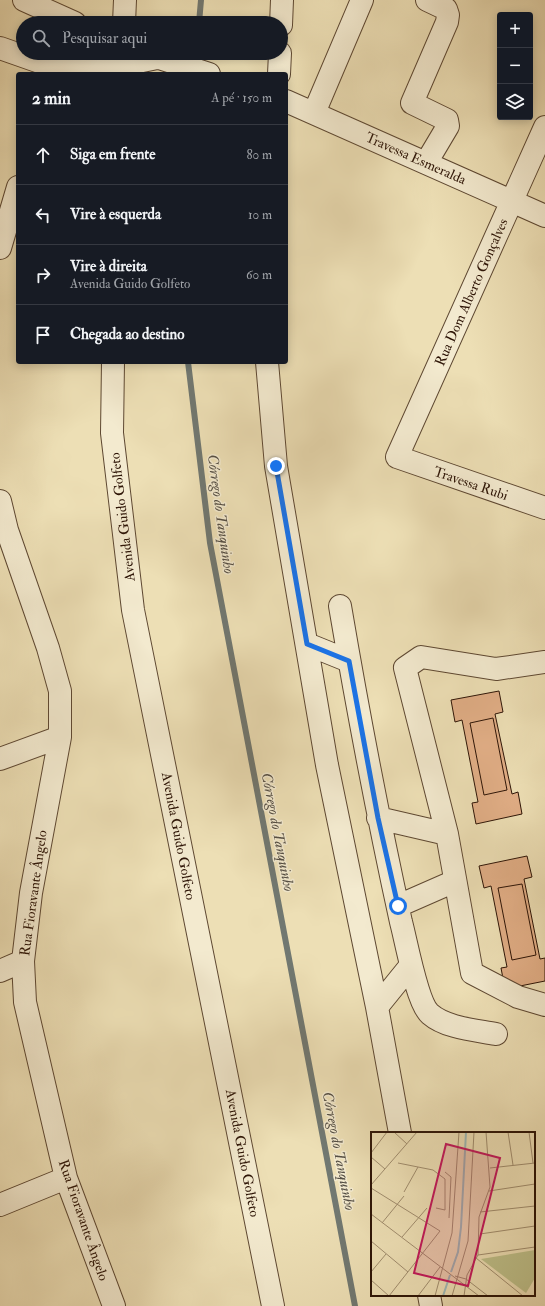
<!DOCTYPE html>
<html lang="pt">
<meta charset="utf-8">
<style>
:root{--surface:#171b24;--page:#20242c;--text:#f1f3f6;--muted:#9ea1a6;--line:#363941}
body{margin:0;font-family:"IM FELL Double Pica",serif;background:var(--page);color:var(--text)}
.controls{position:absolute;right:12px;top:12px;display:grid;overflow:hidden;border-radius:4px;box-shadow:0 2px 10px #0003}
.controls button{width:36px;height:36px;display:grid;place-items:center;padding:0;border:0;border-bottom:1px solid var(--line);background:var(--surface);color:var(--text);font:20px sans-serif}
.stop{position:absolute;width:12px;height:12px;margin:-9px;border:3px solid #1a73e8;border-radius:50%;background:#fff}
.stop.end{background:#1a73e8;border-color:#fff;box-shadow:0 1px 4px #0008}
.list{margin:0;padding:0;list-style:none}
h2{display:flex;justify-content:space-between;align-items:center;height:52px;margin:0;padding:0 16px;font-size:17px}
h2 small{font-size:13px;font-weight:400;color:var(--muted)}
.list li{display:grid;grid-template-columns:26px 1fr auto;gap:12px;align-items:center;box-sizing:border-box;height:60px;padding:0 16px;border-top:1px solid var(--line)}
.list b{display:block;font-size:15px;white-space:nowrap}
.list p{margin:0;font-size:13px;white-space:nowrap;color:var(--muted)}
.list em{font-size:13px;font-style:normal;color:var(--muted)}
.icon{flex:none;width:22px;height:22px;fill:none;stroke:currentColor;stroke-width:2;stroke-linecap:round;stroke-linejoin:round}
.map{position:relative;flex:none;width:545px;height:1306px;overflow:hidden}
.search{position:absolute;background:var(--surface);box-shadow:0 2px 10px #0003;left:16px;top:16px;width:272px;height:44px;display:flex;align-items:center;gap:10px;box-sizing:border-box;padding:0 14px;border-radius:22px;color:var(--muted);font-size:15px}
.panel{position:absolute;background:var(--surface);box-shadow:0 2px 10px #0003;left:16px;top:72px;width:272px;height:292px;border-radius:4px}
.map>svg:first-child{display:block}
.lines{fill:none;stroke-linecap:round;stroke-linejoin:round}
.stream{stroke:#717871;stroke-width:6}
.building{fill:#e1ae86;stroke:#2e1507}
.minor-casing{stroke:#5e4832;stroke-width:24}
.minor{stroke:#f3eacf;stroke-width:22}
.route{stroke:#1a73e8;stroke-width:5}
.labels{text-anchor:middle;stroke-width:3;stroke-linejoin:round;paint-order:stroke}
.street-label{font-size:14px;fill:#2e1507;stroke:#f3eacf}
.water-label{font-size:15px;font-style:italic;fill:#554f45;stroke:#f3eacf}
.inset-river{fill:none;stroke:#9dbab7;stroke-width:2}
.inset-road{fill:none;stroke:#a18e6f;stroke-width:1}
.view{fill:#c2185b;fill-opacity:0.15;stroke:#c2185b;stroke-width:2}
.inset-edge{fill:none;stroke:#2e1507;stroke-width:2}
</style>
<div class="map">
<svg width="545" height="1306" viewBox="0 0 545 1306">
<rect width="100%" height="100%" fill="#eddfb5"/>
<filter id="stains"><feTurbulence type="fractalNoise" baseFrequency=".005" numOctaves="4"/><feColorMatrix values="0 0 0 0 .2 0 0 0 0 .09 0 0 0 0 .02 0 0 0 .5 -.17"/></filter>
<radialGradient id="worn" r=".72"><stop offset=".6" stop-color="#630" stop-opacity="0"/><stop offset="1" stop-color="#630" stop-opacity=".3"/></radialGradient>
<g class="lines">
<path class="stream" d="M 199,23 L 201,0
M 196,65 L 197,53
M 188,362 L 210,543 L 355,1306"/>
</g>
<path class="building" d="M 499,691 L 503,712 L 495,714 L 512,794 L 518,792 L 522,814 L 476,824 L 472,803 L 478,802 L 462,720 L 455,722 L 451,700 Z
M 493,718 L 507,790 L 484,795 L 470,723 Z
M 527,856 L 532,877 L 524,879 L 540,959 L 545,958 L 545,981 L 505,989 L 501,968 L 507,967 L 491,886 L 484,888 L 479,866 Z
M 522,884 L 536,955 L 512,960 L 498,888 Z"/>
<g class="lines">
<g class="minor-casing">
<path id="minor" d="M 24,0 L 75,23
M 124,23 L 125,0
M 281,25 L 282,0
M 0,48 L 37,61 L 123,65 L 157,58
M 144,53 L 209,74
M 279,74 L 280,53
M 286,101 L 545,216
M 314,113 L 362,0
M 545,127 L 397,457 L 545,508
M 426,163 L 448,126 L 447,120 L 412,103 L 447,22 L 448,15 L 446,9 L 427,0
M 0,248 L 18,187
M 113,362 L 112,433 L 133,610 L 273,1306
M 267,362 L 276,466 L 327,765 L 377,1007 L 400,1133
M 0,501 L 7,530 L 48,648 L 60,691 L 60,737 L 31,893 L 23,961 L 25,1002 L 66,1178 L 114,1306
M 340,606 C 358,712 378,817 401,922 C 406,940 417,1003 430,1014 C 446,1028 475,1030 496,1034
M 307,644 L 349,661
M 545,662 L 496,669 L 421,657 L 405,668 L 447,834 L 472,973 L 518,997 L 545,1005
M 0,759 L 60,737
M 378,818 L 447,834
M 398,906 L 455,881
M 0,971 L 23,961
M 377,1007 L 411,965
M 0,1205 L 66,1178
M 429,1295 L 431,1306"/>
</g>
<use href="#minor" class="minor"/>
</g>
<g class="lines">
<path class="route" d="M 276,466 L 307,644 L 349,661 L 378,818 L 398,906"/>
</g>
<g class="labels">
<g class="street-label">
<text transform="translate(416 158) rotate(24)" y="5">Travessa Esmeralda</text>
<text transform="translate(471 292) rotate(-66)" y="5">Rua Dom Alberto Gonçalves</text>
<text transform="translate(471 483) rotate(19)" y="5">Travessa Rubi</text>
<text transform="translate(122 517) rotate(-97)" y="5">Avenida Guido Golfeto</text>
<text transform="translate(179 836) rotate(79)" y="5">Avenida Guido Golfeto</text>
<text transform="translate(33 893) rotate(-82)" y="5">Rua Fioravante Ângelo</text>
<text transform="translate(243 1153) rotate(79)" y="5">Avenida Guido Golfeto</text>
<text transform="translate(84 1220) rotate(71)" y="5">Rua Fioravante Ângelo</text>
</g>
<g class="water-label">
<text transform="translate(221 514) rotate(82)" y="5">Córrego do Tanquinho</text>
<text transform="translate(278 832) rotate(79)" y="5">Córrego do Tanquinho</text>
<text transform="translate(339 1151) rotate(79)" y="5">Córrego do Tanquinho</text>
</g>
</g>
<g transform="translate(371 1132)">
<rect width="164" height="164" fill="#eddfb5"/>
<path d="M 164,118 L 164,146 L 155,161 L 110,127 Z" fill="#bec08a"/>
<path class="inset-river" d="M 80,140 L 87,120 L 90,95 L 95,0M 72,164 L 79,143"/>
<path class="inset-road" d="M 23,0 L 36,12M 137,0 L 142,33M 158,0 L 162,31M 0,21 L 16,0M 0,25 L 14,37M 27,31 L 62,38 L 74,47 L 74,78 L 65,76M 119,36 L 164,31M 74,40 L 80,45 L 78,86M 0,53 L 46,0M 0,56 L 69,99 L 18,164M 118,59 L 164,52M 33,60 L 47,35M 109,80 L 164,74M 0,82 L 108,164M 11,91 L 33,64M 109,102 L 164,94M 31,105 L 56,76M 0,109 L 37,140M 107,123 L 164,115M 105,126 L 152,164M 0,140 L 15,122M 84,144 L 95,147 L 117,164M 0,148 L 18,164M 47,164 L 69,135M 64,164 L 81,101 L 88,0M 81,164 L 97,109 L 103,0M 93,164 L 96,143 L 107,123 L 108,85 L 119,55 L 115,0"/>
<path class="view" d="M 75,12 L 129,26 L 97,154 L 43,141 Z"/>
<rect width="164" height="164" class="inset-edge"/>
</g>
<rect width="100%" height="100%" filter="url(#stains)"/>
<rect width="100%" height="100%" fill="url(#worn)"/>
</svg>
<div class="controls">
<button>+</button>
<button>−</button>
<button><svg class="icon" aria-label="layers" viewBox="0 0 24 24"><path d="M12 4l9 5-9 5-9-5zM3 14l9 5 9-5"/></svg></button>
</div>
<div class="stop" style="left:398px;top:906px"></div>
<div class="stop end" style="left:276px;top:466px"></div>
<div class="search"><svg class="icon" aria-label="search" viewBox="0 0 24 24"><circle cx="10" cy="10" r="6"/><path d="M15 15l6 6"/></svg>Pesquisar aqui</div>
<section class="panel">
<h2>2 min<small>A pé · 150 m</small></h2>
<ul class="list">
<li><svg class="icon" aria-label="ahead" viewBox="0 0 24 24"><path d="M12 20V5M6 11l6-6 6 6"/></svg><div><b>Siga em frente</b></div><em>80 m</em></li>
<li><svg class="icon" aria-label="left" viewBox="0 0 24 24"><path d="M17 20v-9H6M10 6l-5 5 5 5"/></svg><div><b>Vire à esquerda</b></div><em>10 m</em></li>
<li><svg class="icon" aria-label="right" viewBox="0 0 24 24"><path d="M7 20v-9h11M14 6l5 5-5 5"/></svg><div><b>Vire à direita</b><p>Avenida Guido Golfeto</p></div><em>60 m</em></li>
<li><svg class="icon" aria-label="arrive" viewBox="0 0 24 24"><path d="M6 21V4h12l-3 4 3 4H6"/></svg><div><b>Chegada ao destino</b></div></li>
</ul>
</section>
</div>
